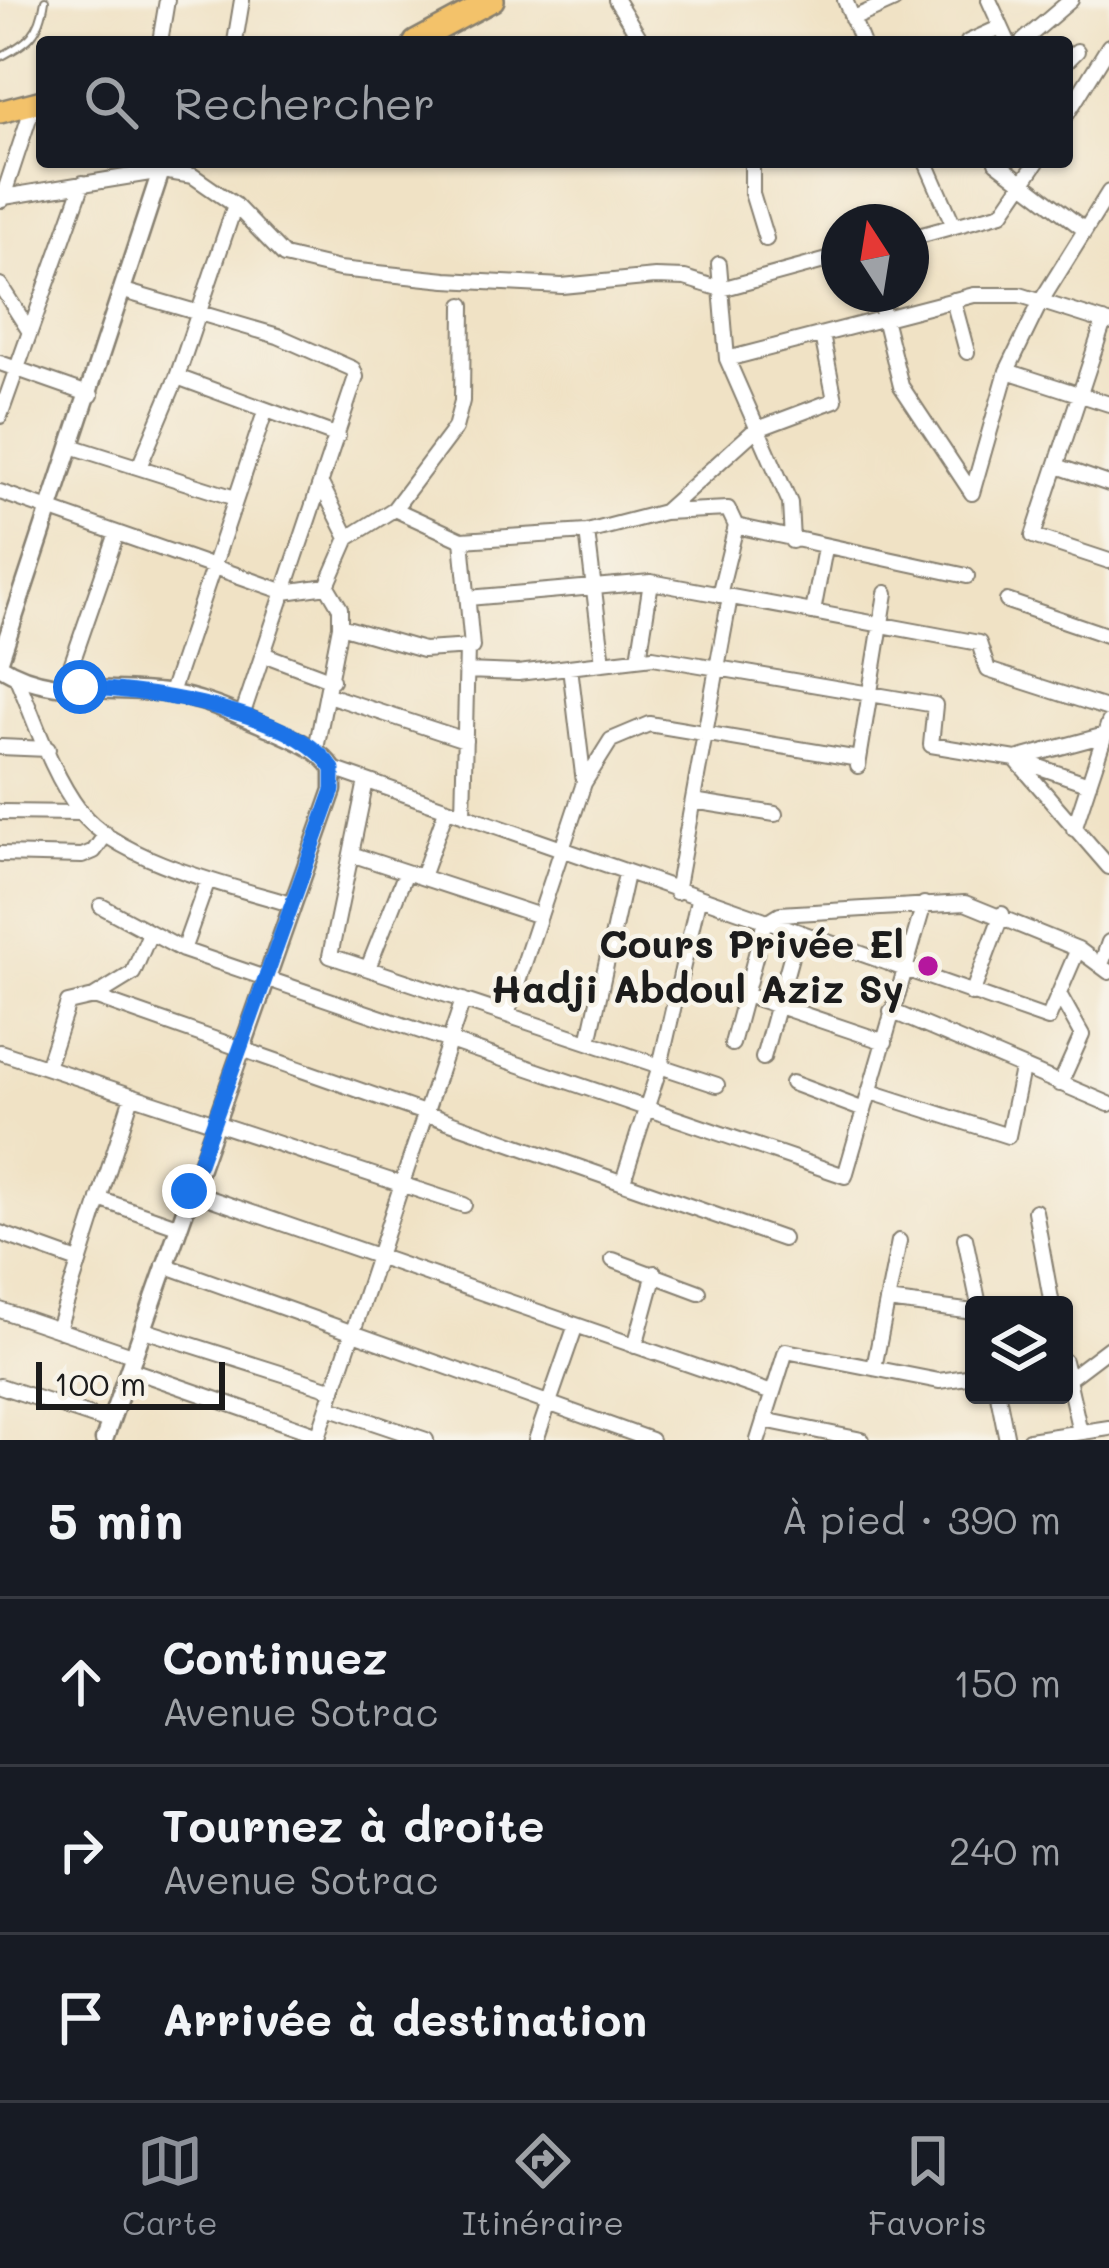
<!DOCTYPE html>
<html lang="fr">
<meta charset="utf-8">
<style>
:root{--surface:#171b24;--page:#20242c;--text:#f1f3f6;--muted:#9ea1a6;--line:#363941;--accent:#8c9099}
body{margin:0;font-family:Mali,sans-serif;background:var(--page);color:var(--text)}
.controls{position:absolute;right:36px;bottom:36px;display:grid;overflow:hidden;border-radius:12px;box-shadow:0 3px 9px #0004}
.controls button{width:108px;height:108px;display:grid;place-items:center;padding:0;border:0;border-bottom:3px solid var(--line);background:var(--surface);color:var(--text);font:60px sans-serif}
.compass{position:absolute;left:821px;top:204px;width:108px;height:108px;border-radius:50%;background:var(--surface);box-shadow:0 3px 9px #0004;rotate:348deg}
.scale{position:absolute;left:36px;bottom:30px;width:189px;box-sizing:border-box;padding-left:12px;border:6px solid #1c1c1c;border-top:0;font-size:33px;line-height:42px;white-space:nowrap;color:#1c1c1c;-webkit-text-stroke:9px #f7f3e8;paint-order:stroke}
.stop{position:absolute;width:36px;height:36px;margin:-27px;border:9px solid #1a73e8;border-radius:50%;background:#fff}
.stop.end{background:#1a73e8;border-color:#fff;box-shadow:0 3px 12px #0008}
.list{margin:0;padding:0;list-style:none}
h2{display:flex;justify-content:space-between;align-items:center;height:156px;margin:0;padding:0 48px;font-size:51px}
h2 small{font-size:39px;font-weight:400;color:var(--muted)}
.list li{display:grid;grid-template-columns:78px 1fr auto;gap:36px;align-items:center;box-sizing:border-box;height:168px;padding:0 48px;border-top:3px solid var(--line)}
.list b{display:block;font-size:45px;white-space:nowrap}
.list p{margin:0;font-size:39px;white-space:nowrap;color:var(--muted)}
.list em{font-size:39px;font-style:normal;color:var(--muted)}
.icon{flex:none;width:66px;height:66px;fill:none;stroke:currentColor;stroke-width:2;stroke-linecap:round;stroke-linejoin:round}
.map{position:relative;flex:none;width:1109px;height:1440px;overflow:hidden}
.search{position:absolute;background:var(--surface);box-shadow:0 3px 9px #0004;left:36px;right:36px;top:36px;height:132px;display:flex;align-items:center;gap:30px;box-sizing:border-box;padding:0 42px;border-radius:12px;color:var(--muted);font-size:45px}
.sheet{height:660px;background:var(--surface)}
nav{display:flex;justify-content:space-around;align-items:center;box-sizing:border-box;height:168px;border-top:3px solid var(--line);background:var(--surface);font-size:33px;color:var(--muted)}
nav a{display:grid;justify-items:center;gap:6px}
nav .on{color:var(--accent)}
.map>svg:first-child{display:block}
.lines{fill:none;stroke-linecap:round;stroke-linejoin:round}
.service-casing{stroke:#867f70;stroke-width:10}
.minor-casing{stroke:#867f70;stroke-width:18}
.tertiary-casing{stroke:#867f70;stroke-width:21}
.primary-casing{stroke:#867f70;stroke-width:26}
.service{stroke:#fff;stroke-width:6}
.minor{stroke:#fff;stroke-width:14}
.tertiary{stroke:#fff;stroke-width:16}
.primary{stroke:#f3c26a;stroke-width:21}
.route{stroke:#1a73e8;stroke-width:15}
.poi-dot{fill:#b5179e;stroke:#f7f3e8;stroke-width:4.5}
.labels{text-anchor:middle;stroke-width:9;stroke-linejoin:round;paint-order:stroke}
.poi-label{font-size:39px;font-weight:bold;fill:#1c1c1c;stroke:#f7f3e8;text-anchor:end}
</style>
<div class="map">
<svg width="1109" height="1440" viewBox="0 0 1109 1440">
<rect width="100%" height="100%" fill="#f7f3e8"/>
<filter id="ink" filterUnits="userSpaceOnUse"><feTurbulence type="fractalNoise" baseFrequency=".00833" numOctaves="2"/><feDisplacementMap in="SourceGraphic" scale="24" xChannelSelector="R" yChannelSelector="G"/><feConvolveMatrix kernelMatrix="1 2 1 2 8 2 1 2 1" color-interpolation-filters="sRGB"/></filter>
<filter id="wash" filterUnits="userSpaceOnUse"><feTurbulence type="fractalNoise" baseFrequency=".004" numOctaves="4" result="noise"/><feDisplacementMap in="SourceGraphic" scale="48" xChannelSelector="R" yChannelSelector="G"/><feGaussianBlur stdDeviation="2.7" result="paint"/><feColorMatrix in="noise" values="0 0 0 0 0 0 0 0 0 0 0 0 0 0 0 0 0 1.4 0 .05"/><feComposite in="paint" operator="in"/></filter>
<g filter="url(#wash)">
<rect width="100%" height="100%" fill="#f0e2c5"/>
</g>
<g filter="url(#ink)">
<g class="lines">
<g class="service-casing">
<path id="service" d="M 0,57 C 29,42 40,34 45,0"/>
</g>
<g class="minor-casing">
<path id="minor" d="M 616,0 L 642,42
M 845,0 L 862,42
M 989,0 L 1008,42
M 852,19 L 894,0
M 160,42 L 167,0
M 235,42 L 242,0
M 968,42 L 1001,27
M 1022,42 L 1071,0
M 1067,61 L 1077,51
M 1067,114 L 1109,46
M 752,162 L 752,193 L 766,239
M 926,162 L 954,226
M 996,162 L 1085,230
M 4,197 L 162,171 L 193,176 L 235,205 L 284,256 L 339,269 L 446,280 L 562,286 L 655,277 L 685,278 L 721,289 L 839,257
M 2,200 L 34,103
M 911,238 L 1002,213 L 1037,162
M 719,264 L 727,359 L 790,503 L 792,541
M 0,285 L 30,332
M 124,291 L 278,336 L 353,369 L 356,377 L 242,716
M 878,294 L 901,386 L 972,493
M 953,300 L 967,352
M 1104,321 L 1033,536 L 1109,561
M 727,359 L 974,295 L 1020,295 L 1109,323
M 0,363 L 91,395
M 1007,371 L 1109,404
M 177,377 L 338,436
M 0,416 L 83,183
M 71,446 L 235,498
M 1057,466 L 1109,484
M 139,467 L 177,377 L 235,205
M 321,484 L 348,538
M 0,492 L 285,592 L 327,586
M 972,493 L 1007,371 L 1041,301 L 1109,192
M 394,509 L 462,540 L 587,532 L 664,512 L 728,509 L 736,526 L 719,595
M 664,512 L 755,430 L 835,400 L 822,335
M 736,526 L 967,576
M 587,532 L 603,663
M 327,586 L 348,538 L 394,509 L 455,428 L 462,401 L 463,305
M 468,598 L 651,582 L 979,643 L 988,670 L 1109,709
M 1007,601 L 1109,636
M 813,612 L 825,548
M 340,626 L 423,650 L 472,647 L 462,540
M 263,654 L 332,680
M 639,658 L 651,582
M 570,667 L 584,783
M 466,671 L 518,673 L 653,657 L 935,705 L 931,745 L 1016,759 L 1089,784
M 16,676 C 35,720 51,773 80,811 C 116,860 233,887 291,904
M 64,686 L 117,533
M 171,693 L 265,412
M 328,695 L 465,740
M 0,747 L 48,749
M 316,749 L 340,626 L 340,608 L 327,586
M 1016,759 L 1105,735
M 1018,762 L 1109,867
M 858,766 L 886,593
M 333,769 L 1048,1019 L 1078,949
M 366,781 L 330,956 L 717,1085
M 693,801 L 775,814
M 0,812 L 80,813
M 463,815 L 467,647
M 1074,829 L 1109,722
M 0,854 L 82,856 L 94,851 L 106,834
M 351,854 L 540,916
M 422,877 L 446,810
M 676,892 L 730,597
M 101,906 L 183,950 L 845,1176 L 924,904
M 183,950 L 208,880
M 1101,965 L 1109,942
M 368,968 L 406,872
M 743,994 L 885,1042
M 972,994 L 1002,914
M 1059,994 L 1082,1035 L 1060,1084
M 94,997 L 133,973 L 150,933
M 891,1011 L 1109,1104
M 507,1015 L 584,783 L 611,740 L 649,724 L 859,759
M 589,1042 L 626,874
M 732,1044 L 764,924 L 780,914 L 965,903 L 1078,949 L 1109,972
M 0,1052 L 464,1205
M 763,1058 L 797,935
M 47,1067 L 68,1003 L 94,997 L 783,1239
M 792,1083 L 864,1110
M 871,1092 L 1008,1136 L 1022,1069
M 623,1181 L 660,1066 L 698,900
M 189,1191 L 772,1393
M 99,1199 L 177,1226
M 1035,1211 L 1052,1305
M 0,1233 L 78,1261
M 965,1238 L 979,1305
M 613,1260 L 699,1292
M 164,1265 L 651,1440
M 887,1301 L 974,1312
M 0,1310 L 135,1356
M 58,1329 L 132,1096
M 144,1330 L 334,1390
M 635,1346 L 655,1273
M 1064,1361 L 1080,1432
M 874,1368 L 899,1241
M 129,1369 L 319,1435
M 1068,1379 L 1109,1348
M 0,1386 L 109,1422
M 998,1395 L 1007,1440
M 328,1407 L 426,1440
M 764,1420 L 862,1440
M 317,1440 L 463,1000
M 536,1440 L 576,1325
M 758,1440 L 786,1351 L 939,1381 L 974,1376
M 1029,1440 L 1109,1428"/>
</g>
<g class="tertiary-casing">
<path id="tertiary" d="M 0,660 L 164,162
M 0,666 C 47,697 111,686 165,693 C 201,697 239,715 272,729 C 295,740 318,747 333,769 L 333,790 L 104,1440"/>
</g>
<g class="primary-casing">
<path id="primary" d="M 415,42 L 493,0
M 0,112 L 42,101"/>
</g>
<use href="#service" class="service"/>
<use href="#minor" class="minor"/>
<use href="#tertiary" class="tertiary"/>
<use href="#primary" class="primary"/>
</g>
</g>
<g class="lines" filter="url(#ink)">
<path class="route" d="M 80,687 C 147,691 294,710 333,769 L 333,790 L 189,1191"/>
</g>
<circle class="poi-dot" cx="928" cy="966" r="12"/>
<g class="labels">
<g class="poi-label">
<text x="904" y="958">Cours Privée El<tspan x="904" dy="45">Hadji Abdoul Aziz Sy</tspan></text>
</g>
</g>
</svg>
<div class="controls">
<button><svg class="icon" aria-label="layers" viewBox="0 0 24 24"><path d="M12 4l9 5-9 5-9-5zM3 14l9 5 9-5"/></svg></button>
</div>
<svg class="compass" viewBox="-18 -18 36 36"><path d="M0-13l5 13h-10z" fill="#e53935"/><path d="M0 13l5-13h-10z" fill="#9ea1a6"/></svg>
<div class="scale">100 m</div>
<div class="stop" style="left:80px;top:687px"></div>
<div class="stop end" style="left:189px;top:1191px"></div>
<div class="search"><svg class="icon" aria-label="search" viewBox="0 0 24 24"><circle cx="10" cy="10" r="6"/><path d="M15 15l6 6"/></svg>Rechercher</div>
</div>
<section class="sheet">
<h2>5 min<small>À pied · 390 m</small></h2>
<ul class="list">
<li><svg class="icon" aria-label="ahead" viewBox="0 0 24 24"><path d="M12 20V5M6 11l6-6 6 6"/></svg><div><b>Continuez</b><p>Avenue Sotrac</p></div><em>150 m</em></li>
<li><svg class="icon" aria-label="right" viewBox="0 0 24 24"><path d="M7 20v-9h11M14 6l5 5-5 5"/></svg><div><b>Tournez à droite</b><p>Avenue Sotrac</p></div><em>240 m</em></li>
<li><svg class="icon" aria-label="arrive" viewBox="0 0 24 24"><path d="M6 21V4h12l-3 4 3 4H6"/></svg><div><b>Arrivée à destination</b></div></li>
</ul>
</section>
<nav>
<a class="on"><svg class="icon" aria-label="map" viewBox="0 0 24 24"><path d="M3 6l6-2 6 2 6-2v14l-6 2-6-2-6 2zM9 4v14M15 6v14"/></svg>Carte</a>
<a><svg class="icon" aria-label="directions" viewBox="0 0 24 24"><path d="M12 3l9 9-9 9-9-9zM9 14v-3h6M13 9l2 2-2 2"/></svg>Itinéraire</a>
<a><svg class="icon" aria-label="saved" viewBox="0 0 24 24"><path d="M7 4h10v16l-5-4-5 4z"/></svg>Favoris</a>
</nav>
